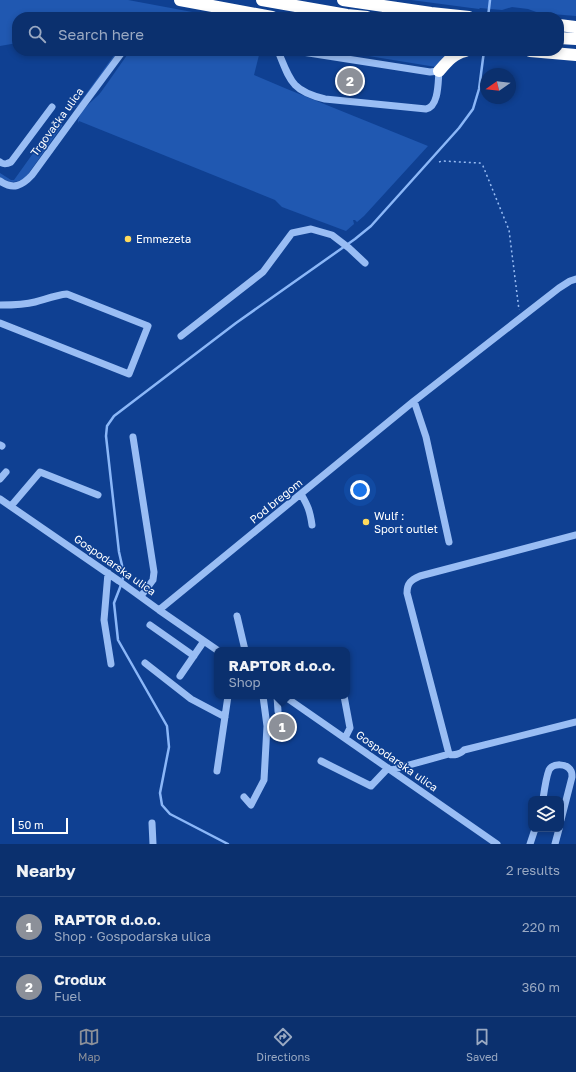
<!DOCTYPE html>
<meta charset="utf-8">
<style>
:root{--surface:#0b306e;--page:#193c76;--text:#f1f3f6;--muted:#9aa9c2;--line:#2b4b81;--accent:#8c9099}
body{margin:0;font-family:"Golos Text",sans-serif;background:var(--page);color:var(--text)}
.controls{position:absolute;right:12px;bottom:12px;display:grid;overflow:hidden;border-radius:8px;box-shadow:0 2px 6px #0003}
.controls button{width:36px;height:36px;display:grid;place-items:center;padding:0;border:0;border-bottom:1px solid var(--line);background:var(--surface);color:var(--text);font:20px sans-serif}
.compass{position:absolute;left:480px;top:68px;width:36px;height:36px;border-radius:50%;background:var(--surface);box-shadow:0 2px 6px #0003;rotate:256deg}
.scale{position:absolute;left:12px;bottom:10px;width:56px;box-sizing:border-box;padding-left:4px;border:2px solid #fff;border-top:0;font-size:11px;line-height:14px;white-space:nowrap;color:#fff;-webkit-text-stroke:3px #0f4092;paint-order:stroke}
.you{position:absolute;left:360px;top:490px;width:14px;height:14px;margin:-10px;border:3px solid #fff;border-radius:50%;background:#1a73e8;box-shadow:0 0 0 6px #1a73e833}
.badge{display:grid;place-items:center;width:26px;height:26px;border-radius:50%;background:var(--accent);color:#fff;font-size:13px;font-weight:700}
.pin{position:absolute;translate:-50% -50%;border:2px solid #fff;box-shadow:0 1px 4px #0006}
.popup{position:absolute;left:214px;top:647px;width:136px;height:52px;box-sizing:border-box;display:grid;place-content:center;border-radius:8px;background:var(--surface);filter:drop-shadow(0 1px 3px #0005);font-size:13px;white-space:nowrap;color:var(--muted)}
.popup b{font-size:15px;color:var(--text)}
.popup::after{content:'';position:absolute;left:50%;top:100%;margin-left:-8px;border:8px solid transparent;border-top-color:var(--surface)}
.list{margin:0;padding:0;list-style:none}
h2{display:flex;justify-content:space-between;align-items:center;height:52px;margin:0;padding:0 16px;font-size:17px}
h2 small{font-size:13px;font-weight:400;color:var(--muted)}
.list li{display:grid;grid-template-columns:26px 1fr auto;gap:12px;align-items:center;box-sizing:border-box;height:60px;padding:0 16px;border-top:1px solid var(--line)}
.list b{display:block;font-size:15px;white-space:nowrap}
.list p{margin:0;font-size:13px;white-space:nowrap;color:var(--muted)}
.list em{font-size:13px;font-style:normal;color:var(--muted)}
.icon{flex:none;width:22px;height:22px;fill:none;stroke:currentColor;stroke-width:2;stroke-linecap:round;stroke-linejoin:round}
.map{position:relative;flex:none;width:576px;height:844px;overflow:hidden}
.search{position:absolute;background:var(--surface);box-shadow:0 2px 6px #0003;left:12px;right:12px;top:12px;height:44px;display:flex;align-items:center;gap:10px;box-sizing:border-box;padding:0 14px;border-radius:16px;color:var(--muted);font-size:15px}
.sheet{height:172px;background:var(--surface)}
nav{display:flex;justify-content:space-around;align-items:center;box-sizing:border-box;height:56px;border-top:1px solid var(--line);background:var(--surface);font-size:11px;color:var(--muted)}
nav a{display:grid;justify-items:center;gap:2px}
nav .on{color:var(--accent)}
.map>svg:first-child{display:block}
.green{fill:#2058b1}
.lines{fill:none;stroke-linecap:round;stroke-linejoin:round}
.stream{stroke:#8bb7f8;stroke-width:2.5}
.path{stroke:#99bdf4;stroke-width:1.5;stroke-dasharray:2 3;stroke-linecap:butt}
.minor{stroke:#99bdf4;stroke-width:7}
.highway{stroke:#fff;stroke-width:12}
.poi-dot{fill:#ffda5c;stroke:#0f4092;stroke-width:1.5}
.labels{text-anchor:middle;stroke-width:3;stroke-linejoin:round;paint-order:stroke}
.street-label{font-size:11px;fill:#fff;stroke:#0f4092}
.poi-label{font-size:11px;fill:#fff;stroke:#0f4092;text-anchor:start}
</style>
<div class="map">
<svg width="576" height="844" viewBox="0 0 576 844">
<rect width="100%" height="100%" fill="#0f4092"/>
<path class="green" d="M 0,0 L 128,0 L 219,17 L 162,17 L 134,12 L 134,16 L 136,17 L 17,17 L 17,43 L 0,46 Z
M 411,0 L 576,0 L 576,16 L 539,13 L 528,9 L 512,7 L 502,10 L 480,8 L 479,9 Z
M 117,51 L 119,51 L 78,106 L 71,109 L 78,105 Z
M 130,51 L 260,51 L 254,75 L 287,89 L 428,146 L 364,216 L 357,222 L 355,220 L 353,220 L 354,224 L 346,231 L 282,207 L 275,200 L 79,121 L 78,123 C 78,110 94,101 101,92 C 111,78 120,65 130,51 Z
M 338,51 L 451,51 L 436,67 Z
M 59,117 L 62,120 L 62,126 L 26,177 C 16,184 9,183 0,177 L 0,173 L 11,180 L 14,180 Z"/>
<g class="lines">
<path class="stream" d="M 488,17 L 490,0
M 228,844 L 170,814 L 162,805 L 160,793 L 169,747 L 167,726 L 118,640 L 114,603 L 121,585 L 124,574 L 119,552 L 106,436 L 107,426 L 114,416 L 236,323 L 355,239 L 371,226 L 459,128 L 473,109 L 479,89 L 484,51"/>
<path class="path" d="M 439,162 L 442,161 L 480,163 L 483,166 L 509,230 L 519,310"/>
<path class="minor" d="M 278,51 C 290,80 291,91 325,99 L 426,109 C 439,107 438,81 439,71 L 430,72 L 296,51
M 0,162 C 4,165 7,164 11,162 L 52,107
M 0,181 C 13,190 22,186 32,175 L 83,105 L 123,51
M 0,305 C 12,305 24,305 35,302 C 46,299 56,295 67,294 L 148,326 L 129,374 L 0,323
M 181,336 L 263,272 L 292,233 L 311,229 L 332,235 L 349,248 L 365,263
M 414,401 L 426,437 L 449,542
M 133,437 L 154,572 L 153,580 L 141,596
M 0,445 L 2,446
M 0,479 L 6,472
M 301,494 C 308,506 310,511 312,525
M 0,499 L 119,581 L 159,610 L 217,650
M 11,506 L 40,472 L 98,495
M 108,573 L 104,620 L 111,664
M 159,610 L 414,401 L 559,288 L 570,281 L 576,279
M 237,616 L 245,650
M 150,625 L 194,656
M 145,663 L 191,699 L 225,717
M 180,676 L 204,641
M 277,696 L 278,711
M 284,696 L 497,844
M 344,696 L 350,728 L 345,738
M 449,754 L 407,593 C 407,583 411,580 420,576 L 576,535
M 321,761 L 371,786 L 388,768
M 391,770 L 449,754 C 453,756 461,754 464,750 L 576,722
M 217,771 L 228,696
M 244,797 L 251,805 L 264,780 L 267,726 L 263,696
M 543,799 C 544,792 547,775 549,770 C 553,763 567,763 571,771 C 572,772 572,776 572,777 L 561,820
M 152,823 L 153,844
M 530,844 L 535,829
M 555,844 L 559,829"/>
<path class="highway" d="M 180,0 L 272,17
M 262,0 L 347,15 L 367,17
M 343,0 L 431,13 L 469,17
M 559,25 L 576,27
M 559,38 L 576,39
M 530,51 L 576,55
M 439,71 C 446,63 454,53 465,51"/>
</g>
<g class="poi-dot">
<circle cx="128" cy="239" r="4"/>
<circle cx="366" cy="522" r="4"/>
</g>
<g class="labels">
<g class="street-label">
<text transform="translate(57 122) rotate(-54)" y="4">Trgovačka ulica</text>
<text transform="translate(276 501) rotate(-39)" y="4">Pod bregom</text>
<text transform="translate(115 565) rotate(35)" y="4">Gospodarska ulica</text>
<text transform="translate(397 761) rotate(35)" y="4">Gospodarska ulica</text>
</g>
<g class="poi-label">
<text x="136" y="243">Emmezeta</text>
<text x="374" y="520">Wulf :<tspan x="374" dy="13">Sport outlet</tspan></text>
</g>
</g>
</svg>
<div class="controls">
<button><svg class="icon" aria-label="layers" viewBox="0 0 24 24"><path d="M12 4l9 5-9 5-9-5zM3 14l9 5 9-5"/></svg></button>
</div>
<svg class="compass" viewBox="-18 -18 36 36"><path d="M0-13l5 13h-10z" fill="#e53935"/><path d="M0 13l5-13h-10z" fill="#9aa9c2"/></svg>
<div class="scale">50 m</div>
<div class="you"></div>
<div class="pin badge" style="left:282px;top:727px">1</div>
<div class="popup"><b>RAPTOR d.o.o.</b>Shop</div>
<div class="pin badge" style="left:350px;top:81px">2</div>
<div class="search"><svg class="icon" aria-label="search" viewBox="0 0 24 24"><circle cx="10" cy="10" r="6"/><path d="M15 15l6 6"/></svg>Search here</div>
</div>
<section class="sheet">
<h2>Nearby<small>2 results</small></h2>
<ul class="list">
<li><span class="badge">1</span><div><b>RAPTOR d.o.o.</b><p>Shop · Gospodarska ulica</p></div><em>220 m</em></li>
<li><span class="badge">2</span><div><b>Crodux</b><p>Fuel</p></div><em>360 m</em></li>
</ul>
</section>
<nav>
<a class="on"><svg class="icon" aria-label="map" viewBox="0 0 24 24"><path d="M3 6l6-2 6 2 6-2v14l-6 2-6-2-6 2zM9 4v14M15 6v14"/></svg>Map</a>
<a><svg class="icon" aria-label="directions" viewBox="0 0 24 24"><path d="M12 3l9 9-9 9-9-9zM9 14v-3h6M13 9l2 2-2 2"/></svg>Directions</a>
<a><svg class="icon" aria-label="saved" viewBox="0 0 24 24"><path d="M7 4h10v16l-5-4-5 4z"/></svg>Saved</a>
</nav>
